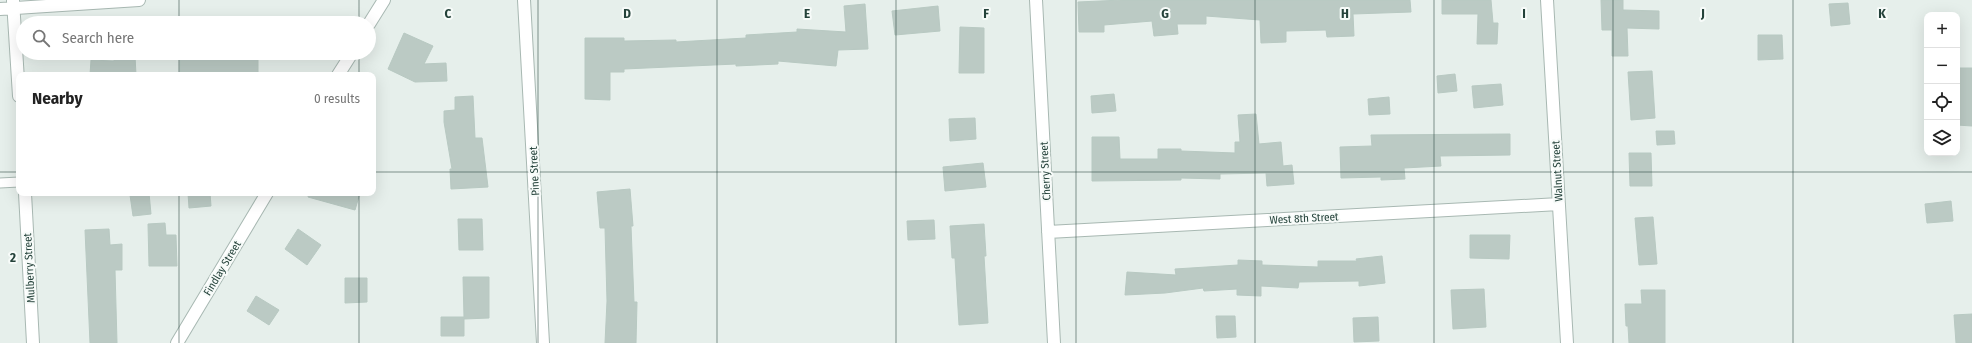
<!DOCTYPE html>
<meta charset="utf-8">
<style>
:root{--surface:#fff;--page:#f2f2f2;--text:#222;--muted:#767676;--line:#e0e0e0}
body{margin:0;font-family:"Fira Sans Condensed",sans-serif;background:var(--page);color:var(--text)}
.controls{position:absolute;right:12px;top:12px;display:grid;overflow:hidden;border-radius:8px;box-shadow:0 4px 16px #0002}
.controls button{width:36px;height:36px;display:grid;place-items:center;padding:0;border:0;border-bottom:1px solid var(--line);background:var(--surface);color:var(--text);font:20px sans-serif}
.list{margin:0;padding:0;list-style:none}
h2{display:flex;justify-content:space-between;align-items:center;height:52px;margin:0;padding:0 16px;font-size:17px}
h2 small{font-size:13px;font-weight:400;color:var(--muted)}
.icon{flex:none;width:22px;height:22px;fill:none;stroke:currentColor;stroke-width:2;stroke-linecap:round;stroke-linejoin:round}
.map{position:relative;flex:none;width:1972px;height:343px;overflow:hidden}
.search{position:absolute;background:var(--surface);box-shadow:0 4px 16px #0002;left:16px;top:16px;width:360px;height:44px;display:flex;align-items:center;gap:10px;box-sizing:border-box;padding:0 14px;border-radius:22px;color:var(--muted);font-size:15px}
.panel{position:absolute;background:var(--surface);box-shadow:0 4px 16px #0002;left:16px;top:72px;width:360px;height:124px;border-radius:8px}
.map>svg:first-child{display:block}
.building{fill:#bbcac4;stroke:#b8c9c2}
.lines{fill:none;stroke-linecap:round;stroke-linejoin:round}
.service-casing{stroke:#a8b8b2;stroke-width:11}
.minor-casing{stroke:#a8b8b2;stroke-width:14}
.service{stroke:#fff;stroke-width:9}
.minor{stroke:#fff;stroke-width:12}
.grid{fill:none;stroke:#24423a;stroke-width:1;stroke-opacity:0.55}
.labels{text-anchor:middle;stroke-width:4;stroke-linejoin:round;paint-order:stroke}
.street-label{font-size:11px;fill:#24423a;stroke:#f7fbf9}
.grid-label{font-size:13px;text-anchor:middle;font-weight:bold;fill:#24423a;stroke:#f7fbf9;stroke-width:4;stroke-linejoin:round;paint-order:stroke}
</style>
<div class="map">
<svg width="1972" height="343" viewBox="0 0 1972 343">
<rect width="100%" height="100%" fill="#e6efeb"/>
<path class="building" d="M 1122,0 L 1410,0 L 1411,12 L 1353,14 L 1354,36 L 1327,37 L 1326,30 L 1286,31 L 1286,42 L 1261,43 L 1260,20 L 1206,16 L 1206,24 L 1177,24 L 1178,34 L 1154,36 L 1152,21 L 1104,25 L 1104,32 L 1079,32 L 1078,2 Z
M 1442,0 L 1491,0 L 1493,23 L 1498,23 L 1497,44 L 1477,44 L 1478,14 L 1442,14 Z
M 1601,0 L 1623,0 L 1623,10 L 1659,11 L 1659,29 L 1627,28 L 1628,56 L 1612,56 L 1612,30 L 1602,30 Z
M 1848,3 L 1850,24 L 1831,26 L 1829,4 Z
M 865,4 L 868,49 L 838,50 L 836,66 L 778,61 L 778,64 L 736,66 L 736,64 L 624,69 L 624,72 L 610,72 L 610,100 L 585,99 L 585,38 L 624,38 L 624,41 L 676,40 L 676,42 L 746,38 L 746,35 L 797,32 L 797,29 L 846,32 L 844,6 Z
M 938,6 L 940,31 L 895,35 L 892,11 Z
M 960,27 L 984,28 L 984,73 L 959,73 Z
M 404,33 L 433,46 L 424,64 L 446,63 L 447,81 L 415,82 L 388,69 Z
M 1758,35 L 1782,35 L 1783,59 L 1758,60 Z
M 180,53 L 258,53 L 258,75 L 180,75 Z
M 114,56 L 135,56 L 136,75 L 90,75 L 91,60 L 114,61 Z
M 1957,68 L 1972,68 L 1972,126 L 1957,125 Z
M 1652,71 L 1655,118 L 1631,120 L 1628,72 Z
M 1455,74 L 1457,91 L 1438,93 L 1437,76 Z
M 1501,84 L 1503,105 L 1474,108 L 1472,86 Z
M 1114,94 L 1116,111 L 1092,113 L 1091,96 Z
M 473,96 L 475,138 L 482,138 L 488,187 L 451,189 L 450,169 L 452,169 L 444,122 L 444,111 L 455,110 L 455,97 Z
M 1389,97 L 1390,114 L 1369,115 L 1368,99 Z
M 1256,114 L 1259,144 L 1281,142 L 1283,166 L 1292,165 L 1294,184 L 1267,186 L 1266,173 L 1220,174 L 1220,179 L 1181,178 L 1181,180 L 1092,181 L 1092,137 L 1119,137 L 1120,159 L 1158,159 L 1158,149 L 1181,149 L 1181,151 L 1235,153 L 1235,142 L 1240,142 L 1238,115 Z
M 975,118 L 976,139 L 950,141 L 949,119 Z
M 1656,131 L 1674,131 L 1675,144 L 1657,145 Z
M 1510,134 L 1510,155 L 1440,156 L 1441,166 L 1404,168 L 1405,179 L 1381,180 L 1381,177 L 1341,178 L 1340,147 L 1372,146 L 1371,135 Z
M 1629,153 L 1651,153 L 1652,186 L 1630,186 Z
M 983,163 L 986,187 L 945,191 L 943,167 Z
M 630,189 L 633,226 L 631,226 L 634,302 L 637,302 L 636,343 L 605,343 L 607,301 L 605,228 L 600,228 L 597,192 Z
M 149,193 L 151,214 L 133,216 L 130,195 Z
M 188,193 L 210,193 L 211,206 L 189,208 Z
M 309,193 L 360,193 L 355,210 L 308,197 Z
M 1951,201 L 1953,221 L 1927,223 L 1925,204 Z
M 1653,217 L 1657,264 L 1639,265 L 1635,218 Z
M 458,219 L 482,219 L 483,250 L 459,250 Z
M 934,220 L 935,239 L 908,240 L 907,221 Z
M 165,223 L 166,235 L 176,235 L 177,266 L 149,266 L 148,224 Z
M 984,224 L 986,256 L 984,256 L 988,323 L 959,325 L 955,258 L 952,258 L 950,226 Z
M 109,229 L 110,245 L 122,244 L 122,270 L 115,270 L 117,343 L 90,343 L 85,230 Z
M 298,229 L 321,245 L 307,265 L 285,249 Z
M 1470,235 L 1510,235 L 1509,259 L 1470,258 Z
M 1382,256 L 1385,283 L 1359,286 L 1359,281 L 1299,282 L 1298,288 L 1261,286 L 1261,296 L 1237,295 L 1237,289 L 1204,291 L 1203,288 L 1165,293 L 1125,295 L 1127,272 L 1176,275 L 1175,269 L 1238,265 L 1238,260 L 1262,261 L 1262,265 L 1318,267 L 1318,261 L 1357,261 L 1356,259 Z
M 463,277 L 489,277 L 489,318 L 464,319 L 464,336 L 441,336 L 441,317 L 464,317 Z
M 345,278 L 367,278 L 367,302 L 345,303 Z
M 1484,289 L 1486,327 L 1453,329 L 1451,290 Z
M 1641,290 L 1665,290 L 1665,343 L 1629,343 L 1628,326 L 1626,326 L 1625,304 L 1642,304 Z
M 256,296 L 279,310 L 269,325 L 247,311 Z
M 1972,314 L 1972,343 L 1956,343 L 1954,315 Z
M 1216,316 L 1235,316 L 1236,337 L 1217,338 Z
M 1378,317 L 1379,341 L 1354,342 L 1353,318 Z"/>
<g class="lines">
<g class="service-casing">
<path id="service" d="M 0,183 L 19,182"/>
</g>
<g class="minor-casing">
<path id="minor" d="M 524,0 L 543,343
M 1036,0 L 1054,343
M 1547,0 L 1567,343
M 13,1 L 19,96
M 0,9 L 139,0
M 369,24 L 384,0
M 338,75 L 352,53
M 25,193 L 33,343
M 1048,232 L 1559,204
M 177,343 L 267,193"/>
</g>
<use href="#service" class="service"/>
<use href="#minor" class="minor"/>
</g>
<path class="grid" d="M 179,0 L 179,23M 359,0 L 359,23M 538,0 L 538,343M 717,0 L 717,343M 896,0 L 896,343M 1076,0 L 1076,343M 1255,0 L 1255,343M 1434,0 L 1434,343M 1613,0 L 1613,343M 1793,0 L 1793,343M 179,53 L 179,75M 359,53 L 359,75M 0,172 L 19,172M 373,172 L 1972,172M 179,193 L 179,343M 359,193 L 359,343"/>
<g class="labels">
<g class="street-label">
<text transform="translate(534 171) rotate(-93)" y="4">Pine Street</text>
<text transform="translate(1045 171) rotate(-93)" y="4">Cherry Street</text>
<text transform="translate(1557 171) rotate(-93)" y="4">Walnut Street</text>
<text transform="translate(1304 218) rotate(-3)" y="4">West 8th Street</text>
<text transform="translate(29 268) rotate(-93)" y="4">Mulberry Street</text>
<text transform="translate(222 268) rotate(-59)" y="4">Findlay Street</text>
</g>
</g>
<g class="grid-label">
<text x="448" y="18">C</text>
<text x="627" y="18">D</text>
<text x="807" y="18">E</text>
<text x="986" y="18">F</text>
<text x="1165" y="18">G</text>
<text x="1345" y="18">H</text>
<text x="1524" y="18">I</text>
<text x="1703" y="18">J</text>
<text x="1882" y="18">K</text>
<text x="13" y="262">2</text>
</g>
</svg>
<div class="controls">
<button>+</button>
<button>−</button>
<button><svg class="icon" aria-label="locate" viewBox="0 0 24 24"><circle cx="12" cy="12" r="6"/><path d="M12 2v4M12 18v4M2 12h4M18 12h4"/></svg></button>
<button><svg class="icon" aria-label="layers" viewBox="0 0 24 24"><path d="M12 4l9 5-9 5-9-5zM3 14l9 5 9-5"/></svg></button>
</div>
<div class="search"><svg class="icon" aria-label="search" viewBox="0 0 24 24"><circle cx="10" cy="10" r="6"/><path d="M15 15l6 6"/></svg>Search here</div>
<section class="panel">
<h2>Nearby<small>0 results</small></h2>
<ul class="list">
</ul>
</section>
</div>
